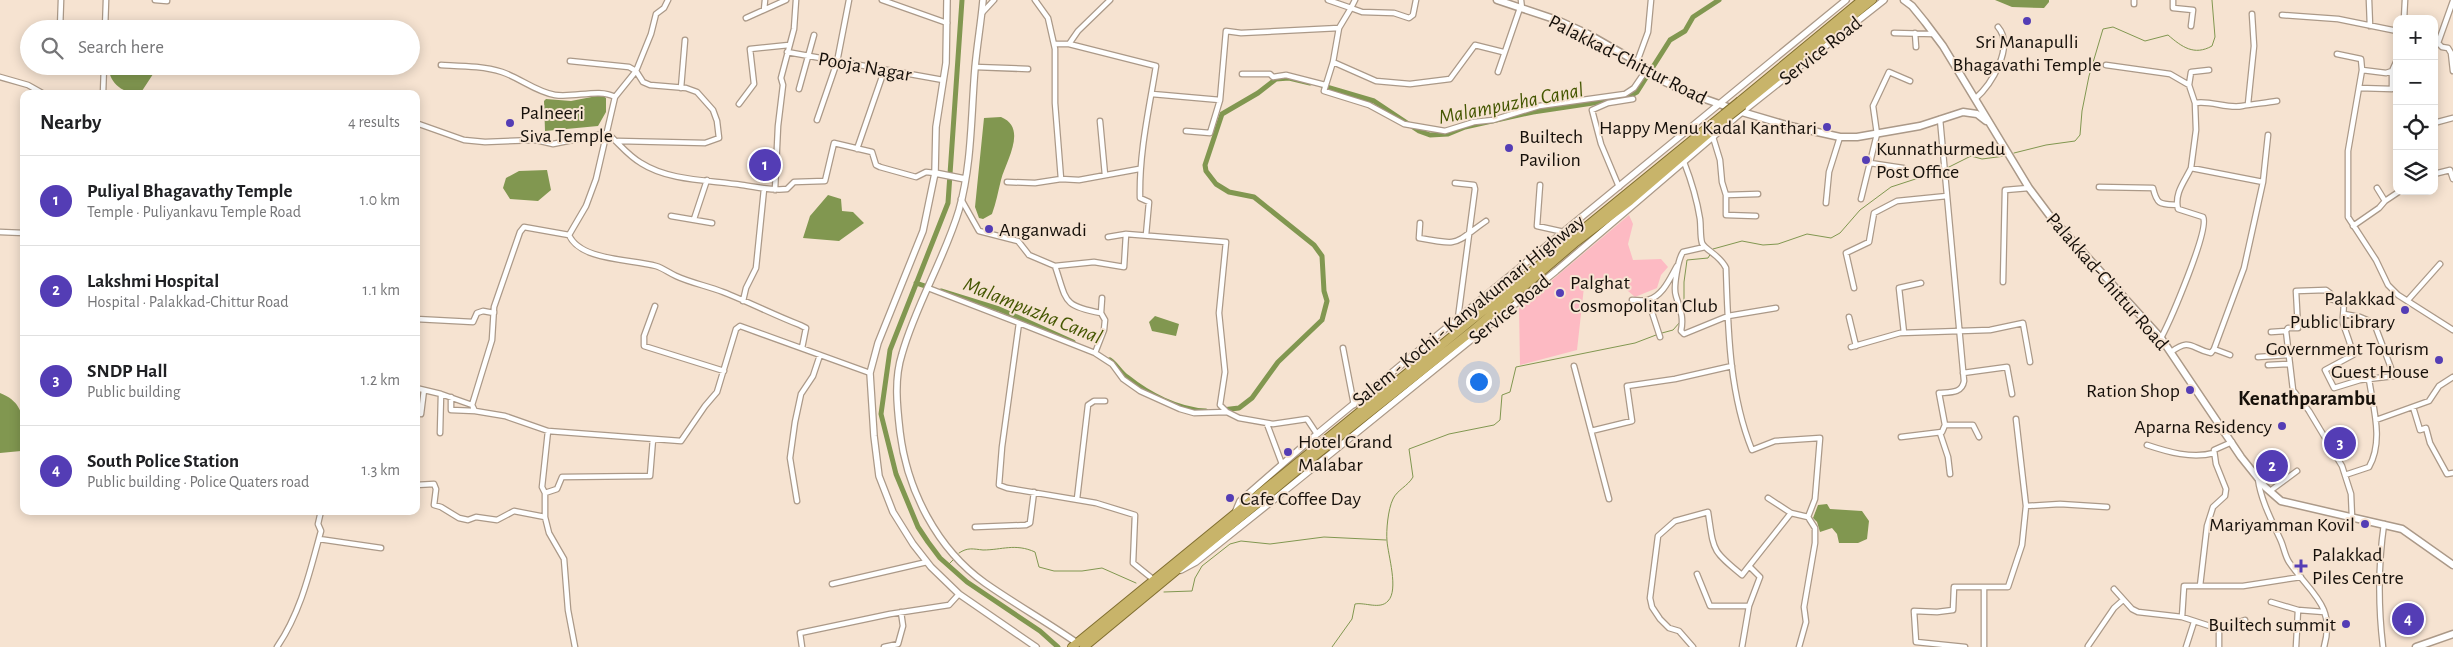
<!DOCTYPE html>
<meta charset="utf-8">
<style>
:root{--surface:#fff;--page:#f6f6f6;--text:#202124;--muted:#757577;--line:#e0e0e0;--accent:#543db5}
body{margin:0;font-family:"Alegreya Sans",sans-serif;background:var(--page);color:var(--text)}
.controls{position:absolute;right:15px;top:15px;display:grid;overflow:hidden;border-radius:10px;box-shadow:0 2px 12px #0003}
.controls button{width:45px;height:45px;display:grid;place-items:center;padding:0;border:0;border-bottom:1px solid var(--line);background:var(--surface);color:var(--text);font:25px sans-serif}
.you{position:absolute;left:1478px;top:381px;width:18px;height:18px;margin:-12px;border:4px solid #fff;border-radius:50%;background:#1a73e8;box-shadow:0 0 0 8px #1a73e833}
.badge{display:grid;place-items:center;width:32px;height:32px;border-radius:50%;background:var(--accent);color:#fff;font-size:16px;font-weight:700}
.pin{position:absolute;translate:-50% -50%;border:2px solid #fff;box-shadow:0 1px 5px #0006}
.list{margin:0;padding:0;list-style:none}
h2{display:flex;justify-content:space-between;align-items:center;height:65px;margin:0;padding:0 20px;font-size:21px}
h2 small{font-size:16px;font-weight:400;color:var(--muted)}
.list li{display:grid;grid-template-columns:32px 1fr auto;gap:15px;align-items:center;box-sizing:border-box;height:90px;padding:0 20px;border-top:1px solid var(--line)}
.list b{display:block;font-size:19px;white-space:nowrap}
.list p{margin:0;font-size:16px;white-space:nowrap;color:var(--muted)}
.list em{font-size:16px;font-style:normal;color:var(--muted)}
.icon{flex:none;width:28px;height:28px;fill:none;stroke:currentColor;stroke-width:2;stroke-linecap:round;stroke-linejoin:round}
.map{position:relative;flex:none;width:2453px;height:647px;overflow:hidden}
.search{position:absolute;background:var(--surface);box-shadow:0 2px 12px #0003;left:20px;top:20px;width:400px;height:55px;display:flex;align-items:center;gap:12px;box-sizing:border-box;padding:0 18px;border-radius:28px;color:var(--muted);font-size:19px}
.panel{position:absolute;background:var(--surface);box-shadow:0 2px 12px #0003;left:20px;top:90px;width:400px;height:425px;border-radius:10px}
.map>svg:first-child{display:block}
.green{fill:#fdbac3}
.water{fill:#819750}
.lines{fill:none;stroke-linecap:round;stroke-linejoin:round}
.stream{stroke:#819750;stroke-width:1}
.canal{stroke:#819750;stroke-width:5}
.minor-casing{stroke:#ab9988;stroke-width:7}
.tertiary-casing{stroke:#ab9988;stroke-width:8}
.secondary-casing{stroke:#ab9988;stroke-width:9}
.trunk-casing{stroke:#816f30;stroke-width:10}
.minor{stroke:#fff;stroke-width:4.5}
.tertiary{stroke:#fff;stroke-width:5.5}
.secondary{stroke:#fff;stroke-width:6}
.trunk{stroke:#c8b46a;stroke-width:8}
.trunk-bridge-casing{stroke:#816f30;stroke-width:10;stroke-linecap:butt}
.trunk-bridge{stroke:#c8b46a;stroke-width:8}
.poi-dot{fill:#543db5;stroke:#f6e3d1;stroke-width:2}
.labels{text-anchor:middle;stroke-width:4;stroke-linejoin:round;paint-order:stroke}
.poi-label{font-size:20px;fill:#16100a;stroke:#f6e3d1;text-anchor:start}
.street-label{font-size:20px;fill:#16100a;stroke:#f6e3d1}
.water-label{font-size:21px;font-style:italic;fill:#455702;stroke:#f6e3d1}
.neighbourhood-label{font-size:21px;font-weight:bold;fill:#16100a;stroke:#f6e3d1}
</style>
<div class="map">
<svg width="2453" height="647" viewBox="0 0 2453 647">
<rect width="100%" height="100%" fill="#f6e3d1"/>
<path class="green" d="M 1629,215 L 1633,224 L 1628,244 L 1633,260 L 1661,259 L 1668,267 L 1661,275 L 1657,288 L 1635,297 L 1621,285 L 1584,287 L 1577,350 L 1520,365 L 1519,308 Z"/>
<path class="water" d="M 1995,0 L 2049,0 L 2049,2 L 2044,8 L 2012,7 Z
M 109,66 L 157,66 L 157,68 L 140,94 C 124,94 108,83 109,66 Z
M 602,95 L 606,98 L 606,112 L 598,126 L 545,131 L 544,101 L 546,99 L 571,101 Z
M 1001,117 C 1028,128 1006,161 1001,180 C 998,192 996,203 992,214 L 983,219 L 979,218 L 975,207 L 984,118 Z
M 547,170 L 551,190 L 538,201 L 510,199 L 503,188 L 506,178 L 519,171 Z
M 828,195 L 841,199 L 842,211 L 853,212 L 864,223 L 839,241 L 803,238 L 810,216 Z
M 1155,316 L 1179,324 L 1176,336 L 1152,331 L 1149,322 Z
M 0,393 C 28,404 23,425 21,451 L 0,453 Z
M 1827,504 L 1830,509 L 1862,511 L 1869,521 L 1867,539 L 1858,543 L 1839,543 L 1837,534 L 1832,528 L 1820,532 L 1817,522 L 1813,518 L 1818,505 Z"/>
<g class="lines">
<path class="stream" d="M 2014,153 L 2046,145 L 2075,141 L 2080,135 L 2082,111 L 2089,76 L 2103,29 L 2113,27 L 2145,41 L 2168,35 C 2182,47 2194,56 2212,46 L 2215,37 L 2212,0
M 1947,168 L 1971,156 L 1982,159 L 2005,156
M 1713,249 L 1742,241 L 1763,245 L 1778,244 L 1807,234 L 1831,238 L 1840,233 L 1860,210 L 1891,187 L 1943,170
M 1684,309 L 1684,282 L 1687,260 L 1708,258 L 1711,253
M 1662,333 L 1673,330 L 1680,322
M 959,553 C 968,547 973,549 983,550 C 1002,550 1015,543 1035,552 L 1039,567 L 1054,571 L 1082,571 L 1102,568 L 1136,583
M 948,565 L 953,560
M 1164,592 L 1192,591 L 1195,578 L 1202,566 L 1230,544 L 1241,541 L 1270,544 L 1324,537 L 1386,540
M 1332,647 L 1352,619 L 1355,604 C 1365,602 1380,610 1388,601 C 1399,590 1388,555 1387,541 C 1386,531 1388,509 1393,499 C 1397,490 1408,486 1413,477 L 1409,449 L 1449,434 L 1494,425 L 1500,420 L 1502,395 L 1510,392 L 1516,367 L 1635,343 L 1656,335"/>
<path class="canal" d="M 962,0 L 948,203 L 890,350 L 881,414 L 896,474 L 918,527 L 928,542 L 940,558 L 967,582 L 1040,631 L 1058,647
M 1323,86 L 1374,101 L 1419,131 L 1430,135 L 1448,134 L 1465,127 L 1533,112 L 1613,100
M 1624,99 L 1637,92 L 1670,40 L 1685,31 L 1693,17 L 1719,0
M 916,283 L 931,288
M 941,291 L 999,309 L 1073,342
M 1110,360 C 1117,365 1120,372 1127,377 C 1148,394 1178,410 1206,411
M 1222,410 L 1239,408 L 1252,398 L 1278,362 L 1322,320 L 1327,301 L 1324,291 L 1322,256 L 1314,245 L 1254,197 L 1229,192 L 1216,184 L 1206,171 L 1205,165 L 1222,114 L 1258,93 L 1276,79 L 1289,78 L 1310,83"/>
<g class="minor-casing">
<path id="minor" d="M 155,0 L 167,1
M 882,0 L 947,23
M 1328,0 L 1351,8 L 1355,0
M 1416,0 L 1413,15 L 1409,18 L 1394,13 L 1362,12 L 1351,8 L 1339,28 L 1333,62 L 1324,91 L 1369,105 L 1404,124 L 1445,131 L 1474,122 L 1493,120 L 1539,106 L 1625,94 L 1634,88 L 1647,69
M 1521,0 L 1522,9
M 2173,0 L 2173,8 L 2193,10 L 2191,26
M 2369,0 L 2370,26
M 2453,1 L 2438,43 L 2442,47 L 2448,48 L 2451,53 L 2453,71
M 2134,4 L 2134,0
M 764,10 L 765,0
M 982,13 L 994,0
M 2282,15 L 2338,19 L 2397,31
M 746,18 L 786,0
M 2404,19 L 2405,0
M 60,29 L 61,0
M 105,29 L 106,0
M 1894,33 L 1934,34
M 1915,33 L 1916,47
M 1054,44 L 1069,44 L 1156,66 C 1149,110 1139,152 1140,198 L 1149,202 L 1146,235
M 1069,44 L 1078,31 L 1110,0
M 787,52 L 943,80
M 2337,54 L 2361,59 L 2362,70 L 2386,73 L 2392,71 L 2397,60
M 570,61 L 629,67 L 636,71 L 651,34 L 656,14 L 664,8 L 668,0
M 1333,62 L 1376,81 L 1410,84 L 1450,79 L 1475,45 L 1503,52
M 1637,62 L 1648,32 L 1651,0
M 441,65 C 461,66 483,66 502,72 C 520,78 536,92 555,95 C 575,98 599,88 615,97
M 2106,65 L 2170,74 L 2189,85
M 975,67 L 1028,69
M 2362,70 L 2348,151 L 2348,217 L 2376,260 L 2388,285 L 2398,295 L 2453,330
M 1498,72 L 1520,8
M 1242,74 L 1270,74 L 1273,77 L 1286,75 L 1325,85
M 0,77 L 28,85 L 44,94
M 681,88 L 685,40
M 2359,88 L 2392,89 L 2392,71
M 799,89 L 814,35
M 103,94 L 104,66
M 1152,94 L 1220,100
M 1975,99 C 1991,85 2015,47 1998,27
M 2195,103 C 2210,100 2227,109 2242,106 C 2253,104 2265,103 2277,101
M 739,104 L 754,84 L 750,49 L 789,45
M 2248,104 L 2254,46 L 2252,14
M 817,120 L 837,62 L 849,0
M 1100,121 L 1105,175
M 416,123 L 464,140 L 485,142 L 536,140 L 553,144 L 607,133 C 619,143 627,155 641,163 C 669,181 709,180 742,185 C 757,187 771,191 787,189 L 794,182 L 825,181 L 834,143 L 872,152 L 876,165 L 880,167 L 916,177 L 926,172 L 935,173
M 2434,123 L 2453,118
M 1186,131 L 1210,133 L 1220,100 L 1226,31 L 1241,33 L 1339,28
M 1713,137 L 1720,160 L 1722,182 L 1726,195 L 1726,215 L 1756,216
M 618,141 L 705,143 L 719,138 L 717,121 L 713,110 L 697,92 L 686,88 L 650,85 L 643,82 L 636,71 L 615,97 L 596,179 L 586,206 L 569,235 C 580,261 632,259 656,266 C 663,268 669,273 676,276 C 691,283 708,286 723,292 C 749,302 774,315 800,325 L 806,328 L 802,348
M 857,149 L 884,71
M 1684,162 C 1691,180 1697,200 1700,219 C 1701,227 1700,236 1702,243 C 1705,250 1720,255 1726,268 C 1728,329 1729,393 1752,450 L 1775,441 L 1820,438 L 1815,499 L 1808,517 L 1815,528 L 1815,543 L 1804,607 L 1806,622 L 1799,647
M 1870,163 L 1903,168
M 2191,168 L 2196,130 L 2195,103 L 2189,85 L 2191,72 L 2209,70
M 2434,174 L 2450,170 L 2453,179
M 1061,179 L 1079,180 L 1139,169
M 1007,182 L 1035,183 L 1061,179 L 1055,103 L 1055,49 L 1048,18 L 1035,0
M 1455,183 L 1474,185 L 1475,189 L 1458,318
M 1540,185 L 1537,226 L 1564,232
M 1619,187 L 1601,144 L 1592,110 L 1608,103 L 1633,99
M 2099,187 L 2153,188 C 2157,205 2160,204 2177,205
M 775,190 L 778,126 L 783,85 L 781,78 L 794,29 L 796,0
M 1726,195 L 1758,194
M 961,199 L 979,231 L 1018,241 L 1029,255 L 1055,266 L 1094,262 L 1124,267 L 1126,234
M 1861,199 L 1877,134 L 1873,106 L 1889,72 L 1910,81
M 2385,201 L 2400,191
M 1826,203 L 1829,172 L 1840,137
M 671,216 L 712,223
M 694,219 L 707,180
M 1420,223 L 1419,238 C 1461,246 1453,244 1486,221
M 2353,226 L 2379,208 L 2385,201 L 2377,188
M 0,232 L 24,233
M 1108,237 L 1126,234 L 1226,242 L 1219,313 L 1225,372 L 1220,405 L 1227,412
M 1705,247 L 1683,252 C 1678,259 1673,288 1676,296 C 1680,309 1684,317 1681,331 L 1684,334 L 1728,316 L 1776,308
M 1055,266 C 1067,301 1062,306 1101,313
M 2003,282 L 2005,190 L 2029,188
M 928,288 L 1019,323 L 1002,447 L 999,485 L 1007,488 L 1096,503 L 1135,515 L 1133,563 L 1154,580
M 1854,288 L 1846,253 L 1869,242 L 1874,213 L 1897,201 L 1947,196
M 1632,300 C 1637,300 1644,301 1648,300 C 1663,296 1670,278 1677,266
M 1648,300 L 1660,337
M 2408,300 L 2440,264
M 743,301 L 746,288 L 756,268 L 764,189
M 655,306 L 644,336 L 644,346 L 724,371
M 2344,314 L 2360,317 L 2374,323 L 2394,376 L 2360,380 L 2334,388 L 2325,370 L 2353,355 C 2351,344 2346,333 2343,323 C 2342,315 2345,309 2343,302 L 2330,299 L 2330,293 L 2326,290 L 2296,291 L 2298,328 L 2288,328 L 2286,331 L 2293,390 L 2309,411 L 2342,466 L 2351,494 L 2352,517
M 1849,317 L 1856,346
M 416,319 L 473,322 L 477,313 L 483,311 L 494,313 L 494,311
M 1019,323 L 1095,353 L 1112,364 L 1123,379 L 1140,391 L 1180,409 L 1194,413 L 1227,412 L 1239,418 L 1273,424 L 1307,419 L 1317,434
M 2271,332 L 2286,331
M 1904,333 L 1899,288 L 1921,283
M 2161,338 C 2170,321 2210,229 2203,217 L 2178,209 C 2174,193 2185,181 2191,168 L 2263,182
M 1851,347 L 1900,333 L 1990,330 L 2023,323 L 2030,362
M 1343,348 L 1354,405
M 2214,349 L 2230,355
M 2171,352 C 2191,337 2191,349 2211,353 L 2214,349 L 2244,268 L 2263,182 L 2268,135
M 1095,353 L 1104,330 L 1105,320 L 1101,313 L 1102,298
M 2258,357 L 2288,355
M 2268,365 L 2289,364
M 1574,366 L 1609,499
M 1963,373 L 2007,367 L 2012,394
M 416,388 L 441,394 L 440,433
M 441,394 L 472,405
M 451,397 L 451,410 L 475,411
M 2413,407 L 2420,430 L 2426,428 L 2430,443 L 2447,474 L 2453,473
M 421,414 L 424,390
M 2376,420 L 2429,401 L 2439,386 L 2453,377
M 1267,424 L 1282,464
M 1945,425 L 1973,425 L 1979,437
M 548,431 L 505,416 L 475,411 L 472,405 L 492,340 L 494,307 L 520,232 L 524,227 L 569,235
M 1591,431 L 1632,421 L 1627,386 L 1675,379 L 1732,366
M 1940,433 L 1948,457 L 1950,474
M 1901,437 L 1942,432 L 1945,425 L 1939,393 C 1949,392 1962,394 1964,381 L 1940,119
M 2147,445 C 2168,452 2192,459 2214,453
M 2345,475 L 2369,467 C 2384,440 2373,408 2369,379
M 2258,479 C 2261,501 2272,521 2281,541 C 2284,548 2285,556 2289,562 C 2310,593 2336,605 2324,647
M 416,485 L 434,484 L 436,489 L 434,505 L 441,507 L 459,518 L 468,520 L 476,517 L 497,520 L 514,511 L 545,517
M 2270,491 L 2297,471
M 545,493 L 557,489 L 562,477 L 650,476 L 653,439
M 1768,498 L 1791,513
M 1077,499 L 1088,405 L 1094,401 L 1105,401
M 797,501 L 790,458 L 795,422 L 801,394 L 813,376 L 820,355
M 2026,506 L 2060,504 L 2107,507
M 975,527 L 1026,525 L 1030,523 L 1034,492
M 319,539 L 381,548
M 1697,574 L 1710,606 L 1749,606
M 832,584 L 927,562
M 2200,586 L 2207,526 L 2213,507 L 2225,496 L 2226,489 L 2216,464 L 2214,450 L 2232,442
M 2114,589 L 2132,609 L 2138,612 L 2182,617 L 2219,629 L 2219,647
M 2271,602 L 2298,610
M 2182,617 L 2184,586 L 2243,586 L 2301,577
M 2219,629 L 2245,620
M 2088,646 L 2114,608 L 2123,600
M 277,647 C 301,612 310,571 321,531 L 318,524 L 321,511
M 575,647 L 568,610 L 564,559 L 549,533 L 545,517 L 545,493 L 542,487 L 548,431 L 681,441 L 705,406 L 717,392 L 736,329 L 740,326 L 870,373
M 802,647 L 800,633 L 890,614 L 949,605 L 959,594
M 884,647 L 898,644 L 903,626 L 901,612
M 1693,647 L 1679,631 L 1669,628 L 1660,619 L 1652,607 L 1650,598 L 1658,536 L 1675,521 L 1708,512 C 1714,551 1711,550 1742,575 L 1749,566
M 1742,647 L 1749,606 L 1760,577 L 1749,566 L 1791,513 L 1808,517
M 1965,647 L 1916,642 L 1914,611 L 1937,612 L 1953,610 L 1954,587 L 1984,587
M 1984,647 L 1984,587 L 2008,587 L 2022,545 L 2026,506 L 2016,419
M 2186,647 L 2194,622
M 2296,647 L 2298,610 L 2324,612
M 2383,647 C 2378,605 2378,566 2384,524"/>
</g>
<g class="tertiary-casing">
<path id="tertiary" d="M 947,0 L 946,63 L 936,127 L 935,173 L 923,231 L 878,343 L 870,373 L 874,436 L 879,476 L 893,512 L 913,544 L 931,567 L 959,594 L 1036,647
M 983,0 C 981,23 977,45 975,68 C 971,115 972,164 959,210 C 944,260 916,304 902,354 C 894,379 897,406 900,432 C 907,490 937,549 985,583 C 1015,604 1047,622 1077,643
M 935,173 L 965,179
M 1235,513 L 1240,501 L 1317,434 L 1846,0
M 1181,570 L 1196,562 L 1276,498 L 1556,271 L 1742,112 L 1884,0"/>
</g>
<g class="secondary-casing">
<path id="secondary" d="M 1497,0 L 1557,20 L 1588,34 L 1637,62 L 1663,81 L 1688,93 L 1742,112 L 1790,126 L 1840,137 L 1857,137 L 1920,126 L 1963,112 L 1977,114 L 1986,121
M 1904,0 L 1912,6 L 1925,22 L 1943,46 L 2029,188 L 2050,216 L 2161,338 L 2241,457 L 2265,487 L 2281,501 L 2402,529 L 2453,565
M 2416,647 L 2453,634"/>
</g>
<g class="trunk-casing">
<path id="trunk" d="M 1740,101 L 1862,0
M 1743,105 L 1872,0
M 1072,647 L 1724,114
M 1084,647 L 1311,459 L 1472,331 L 1576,242 L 1630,201 L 1729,116"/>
</g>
<use href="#minor" class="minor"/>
<use href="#tertiary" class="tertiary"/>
<use href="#secondary" class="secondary"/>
<use href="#trunk" class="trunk"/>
<g class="trunk-bridge-casing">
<path id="trunk-bridge" d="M 1724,114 L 1740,101
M 1729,116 L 1743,105"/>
</g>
<use href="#trunk-bridge" class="trunk-bridge"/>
</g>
<g class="poi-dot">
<circle cx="2027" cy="21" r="5"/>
<circle cx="510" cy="123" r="5"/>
<circle cx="1827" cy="127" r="5"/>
<circle cx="1509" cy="148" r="5"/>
<circle cx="1866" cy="160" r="5"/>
<circle cx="989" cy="229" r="5"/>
<circle cx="1560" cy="293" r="5"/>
<circle cx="2405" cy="310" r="5"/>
<circle cx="2439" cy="360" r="5"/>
<circle cx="2190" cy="390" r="5"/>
<circle cx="2282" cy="426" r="5"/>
<circle cx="1288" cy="452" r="5"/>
<circle cx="1230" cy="498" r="5"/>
<circle cx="2365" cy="524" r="5"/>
<path d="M2298.5 558.5h5v5h5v5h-5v5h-5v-5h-5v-5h5z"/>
<circle cx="2346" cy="624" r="5"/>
</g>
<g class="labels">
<g class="poi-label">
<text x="2027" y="48" text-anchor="middle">Sri Manapulli<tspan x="2027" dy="23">Bhagavathi Temple</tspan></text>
<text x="520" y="119">Palneeri<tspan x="520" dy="23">Siva Temple</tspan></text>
<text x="1817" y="134" text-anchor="end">Happy Menu Kadal Kanthari</text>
<text x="1519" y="143">Builtech<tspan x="1519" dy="23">Pavilion</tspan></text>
<text x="1876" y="155">Kunnathurmedu<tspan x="1876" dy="23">Post Office</tspan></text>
<text x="999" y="236">Anganwadi</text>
<text x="1570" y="289">Palghat<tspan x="1570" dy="23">Cosmopolitan Club</tspan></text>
<text x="2395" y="305" text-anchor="end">Palakkad<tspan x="2395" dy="23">Public Library</tspan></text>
<text x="2429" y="355" text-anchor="end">Government Tourism<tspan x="2429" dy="23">Guest House</tspan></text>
<text x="2180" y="397" text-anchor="end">Ration Shop</text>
<text x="2272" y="433" text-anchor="end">Aparna Residency</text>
<text x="1298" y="448">Hotel Grand<tspan x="1298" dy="23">Malabar</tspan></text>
<text x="1240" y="505">Cafe Coffee Day</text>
<text x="2355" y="531" text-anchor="end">Mariyamman Kovil</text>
<text x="2312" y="561">Palakkad<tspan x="2312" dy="23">Piles Centre</tspan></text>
<text x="2336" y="631" text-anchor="end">Builtech summit</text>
</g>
<g class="street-label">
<text transform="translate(1820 50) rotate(-38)" y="7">Service Road</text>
<text transform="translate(1628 59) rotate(27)" y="7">Palakkad-Chittur Road</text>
<text transform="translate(865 66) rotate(10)" y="7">Pooja Nagar</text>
<text transform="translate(2108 281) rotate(49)" y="7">Palakkad-Chittur Road</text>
<text transform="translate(1509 309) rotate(-39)" y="7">Service Road</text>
<text transform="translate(1468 310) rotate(-39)" y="7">Salem - Kochi - Kanyakumari Highway</text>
</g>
<g class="water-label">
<text transform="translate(1511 103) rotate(-11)" y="7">Malampuzha Canal</text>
<text transform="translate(1033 310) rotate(22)" y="7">Malampuzha Canal</text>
</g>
<g class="neighbourhood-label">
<text x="2307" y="405">Kenathparambu</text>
</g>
</g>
</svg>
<div class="controls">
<button>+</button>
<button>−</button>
<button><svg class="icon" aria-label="locate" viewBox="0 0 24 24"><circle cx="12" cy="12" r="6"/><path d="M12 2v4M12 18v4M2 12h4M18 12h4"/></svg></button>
<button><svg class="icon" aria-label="layers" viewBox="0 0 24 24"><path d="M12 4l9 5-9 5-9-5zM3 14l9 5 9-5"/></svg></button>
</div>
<div class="you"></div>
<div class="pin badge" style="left:765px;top:165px">1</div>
<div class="pin badge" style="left:2272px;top:466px">2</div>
<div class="pin badge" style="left:2340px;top:443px">3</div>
<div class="pin badge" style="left:2408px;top:619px">4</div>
<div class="search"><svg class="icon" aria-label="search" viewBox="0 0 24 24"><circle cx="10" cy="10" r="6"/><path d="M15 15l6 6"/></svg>Search here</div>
<section class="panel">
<h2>Nearby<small>4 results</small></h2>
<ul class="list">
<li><span class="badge">1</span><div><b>Puliyal Bhagavathy Temple</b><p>Temple · Puliyankavu Temple Road</p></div><em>1.0 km</em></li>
<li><span class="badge">2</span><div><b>Lakshmi Hospital</b><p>Hospital · Palakkad-Chittur Road</p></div><em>1.1 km</em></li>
<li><span class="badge">3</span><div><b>SNDP Hall</b><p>Public building</p></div><em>1.2 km</em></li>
<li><span class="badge">4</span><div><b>South Police Station</b><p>Public building · Police Quaters road</p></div><em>1.3 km</em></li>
</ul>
</section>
</div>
